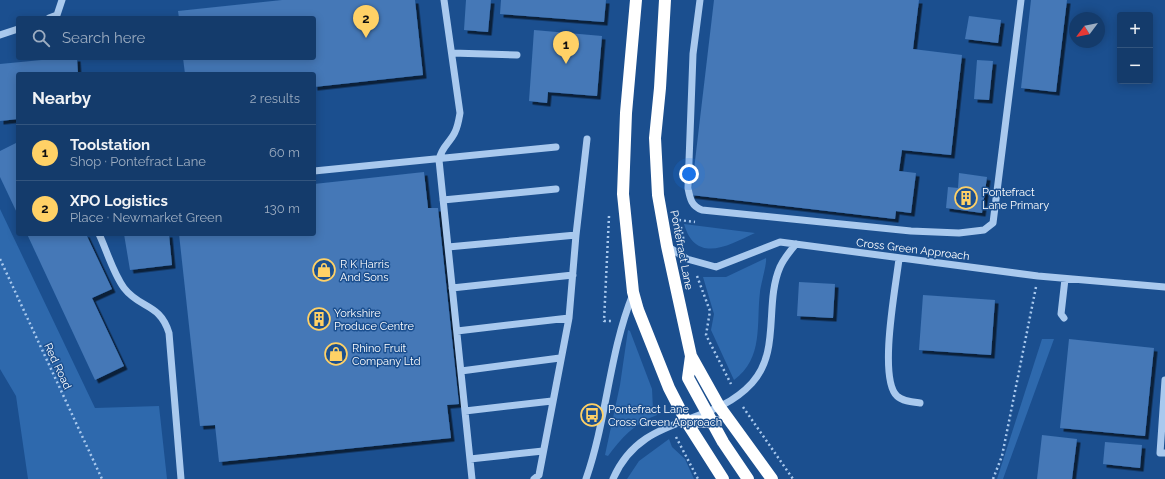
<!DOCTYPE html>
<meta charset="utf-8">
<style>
:root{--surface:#143b6b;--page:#214673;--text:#f1f3f6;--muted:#9dadc1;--line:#33557e;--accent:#ffd166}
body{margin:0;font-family:Raleway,sans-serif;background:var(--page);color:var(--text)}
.controls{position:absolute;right:12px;top:12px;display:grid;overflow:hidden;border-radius:4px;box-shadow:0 2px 10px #0003}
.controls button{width:36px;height:36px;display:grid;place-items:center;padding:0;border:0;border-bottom:1px solid var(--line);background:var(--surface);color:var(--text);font:20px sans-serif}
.compass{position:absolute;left:1069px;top:12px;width:36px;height:36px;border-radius:50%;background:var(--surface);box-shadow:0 2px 10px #0003;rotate:238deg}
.you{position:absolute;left:689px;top:174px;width:14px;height:14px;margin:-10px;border:3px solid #fff;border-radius:50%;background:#1a73e8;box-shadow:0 0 0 6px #1a73e833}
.badge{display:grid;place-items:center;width:26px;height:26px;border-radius:50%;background:var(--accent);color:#111;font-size:13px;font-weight:700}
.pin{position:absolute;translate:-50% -33px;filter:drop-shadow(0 1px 2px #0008)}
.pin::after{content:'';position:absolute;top:21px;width:14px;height:12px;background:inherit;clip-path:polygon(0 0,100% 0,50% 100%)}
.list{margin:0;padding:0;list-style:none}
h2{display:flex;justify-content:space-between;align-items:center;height:52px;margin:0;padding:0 16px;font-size:17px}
h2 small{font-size:13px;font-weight:400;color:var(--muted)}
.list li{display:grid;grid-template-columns:26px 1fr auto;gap:12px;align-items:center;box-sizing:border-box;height:56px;padding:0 16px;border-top:1px solid var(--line)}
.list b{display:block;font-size:15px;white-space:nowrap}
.list p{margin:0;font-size:13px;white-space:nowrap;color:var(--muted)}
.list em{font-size:13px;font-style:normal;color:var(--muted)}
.icon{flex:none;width:22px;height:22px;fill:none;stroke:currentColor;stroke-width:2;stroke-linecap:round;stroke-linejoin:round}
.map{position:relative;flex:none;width:1165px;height:479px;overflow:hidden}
.search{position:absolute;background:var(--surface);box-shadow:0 2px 10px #0003;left:16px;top:16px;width:300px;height:44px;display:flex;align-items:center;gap:10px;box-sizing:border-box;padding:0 14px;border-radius:4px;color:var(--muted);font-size:15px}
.panel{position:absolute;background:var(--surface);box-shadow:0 2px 10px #0003;left:16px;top:72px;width:300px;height:164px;border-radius:4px}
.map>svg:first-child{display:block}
.green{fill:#2e69ad}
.building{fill:#4478b7;filter:url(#shadow)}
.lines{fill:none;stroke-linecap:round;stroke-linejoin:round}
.path{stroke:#a9c9ee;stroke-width:2.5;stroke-dasharray:2 3;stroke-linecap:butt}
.minor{stroke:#a9c9ee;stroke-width:7}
.highway{stroke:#fff;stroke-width:12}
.labels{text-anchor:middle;stroke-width:3;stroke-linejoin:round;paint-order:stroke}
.poi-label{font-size:11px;fill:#fff;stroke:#1b4f8f;text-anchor:start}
.street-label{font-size:11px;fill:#fff;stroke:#1b4f8f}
</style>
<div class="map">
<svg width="1165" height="479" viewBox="0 0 1165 479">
<defs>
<filter id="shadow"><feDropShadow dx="3.5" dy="3.5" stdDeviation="0" flood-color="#0009"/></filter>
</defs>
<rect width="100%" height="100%" fill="#1b4f8f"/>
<path class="green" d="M 0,209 L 95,408 L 159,406 L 167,479 L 28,479 L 16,396 L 0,369 Z
M 684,224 L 755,233 C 729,245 696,265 684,224 Z
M 766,258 C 767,264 761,283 760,292 C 756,324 764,358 734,380 L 711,330 L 714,314 L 703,277 L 726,277 Z
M 628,330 L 630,331 L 652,389 L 653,409 L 657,415 C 635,423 621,438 608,456 L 605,455 L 620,385 Z
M 1042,339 L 1054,339 L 1003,479 L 997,479 Z
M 669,439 L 672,447 L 685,459 L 694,479 L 627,479 L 639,461 Z"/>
<path class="building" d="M 282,0 L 415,0 L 423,75 L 314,87 L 314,74 L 185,74 L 183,58 L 314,58 L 314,18 L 179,18 L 178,11 Z
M 466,0 L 491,0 L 488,32 L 464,30 Z
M 501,0 L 606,0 L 604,22 L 500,14 Z
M 714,0 L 919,0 L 913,49 L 962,55 L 951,155 L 902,150 L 899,171 L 916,173 L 911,213 L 896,211 L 895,219 L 691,195 Z
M 1031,0 L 1067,0 L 1056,92 L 1021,88 Z
M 969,16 L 1001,20 L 998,43 L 965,39 Z
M 534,30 L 602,36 L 597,96 L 548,92 L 547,103 L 529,101 Z
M 62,58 L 77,58 L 78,74 L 18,74 L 18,119 L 0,121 L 0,64 Z
M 977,60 L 993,61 L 989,100 L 974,99 Z
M 18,142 L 18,215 L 0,177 L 0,151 Z
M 424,172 L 428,208 L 438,208 L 459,404 L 447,405 L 451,438 L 219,462 L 215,425 L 200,426 L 179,234 L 314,234 L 314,184 Z
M 959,173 L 987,177 L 982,213 L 946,208 L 948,187 L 958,188 Z
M 27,234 L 86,234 L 112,289 L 92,298 L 124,366 L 95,380 Z
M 124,234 L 169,234 L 172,265 L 130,270 Z
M 799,282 L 835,284 L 833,318 L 797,316 Z
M 923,295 L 995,300 L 991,355 L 919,350 Z
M 1069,339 L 1154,348 L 1145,436 L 1060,428 Z
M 1042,435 L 1077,439 L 1072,479 L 1037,479 Z
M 1105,442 L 1142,445 L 1140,468 L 1103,464 Z"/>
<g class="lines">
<path class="path" d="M 609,216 L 604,321 L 611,321
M 679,220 L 695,222
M 681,227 L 684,242
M 0,259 L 102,479
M 697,276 L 710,311 L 706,335 L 731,384
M 743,407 L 793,479
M 676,437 L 698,479
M 993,479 L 1002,456 L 1036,287"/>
<path class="minor" d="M 444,0 L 460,113 C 459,119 458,126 455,132 C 450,143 441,147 439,160 L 472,479
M 700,0 L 693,54 L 688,188 C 690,198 691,206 702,210 L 911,231 L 959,233 L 984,230 L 993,223 L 1021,0
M 49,18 L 57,15 L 62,0
M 0,35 L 18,29
M 452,53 L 517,55
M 314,171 L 556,147
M 443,200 L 556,189
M 99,234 C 107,251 113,273 124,288 C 140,309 160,303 169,333 L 181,479
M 576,235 L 587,139
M 667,246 L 687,259 L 716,267 L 780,242 L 1038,276 L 1165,287
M 448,247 L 576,235 L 569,318 L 539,475 L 534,479
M 899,259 C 896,285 878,378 897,396 C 902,401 912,402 920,403
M 452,288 L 573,275
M 1064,318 L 1061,314 L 1065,279
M 457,331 L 569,318
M 461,371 L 560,358
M 1165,380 L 1160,453 L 1165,453
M 465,411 L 552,401
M 470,459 L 543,451
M 586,479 C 607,419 609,353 633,294
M 613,479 C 642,412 710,429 752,383 C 781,351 764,304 780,267 C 784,258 790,251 796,244"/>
<path class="highway" d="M 636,0 L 626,113 L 623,194 L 633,292 L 638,310 L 669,388 L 686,421 L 723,479
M 665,0 L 660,88 L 655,138 L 658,195 L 667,246 L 691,356 L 719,406 L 772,479
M 691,356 L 688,378 L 723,442 L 748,479
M 686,421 L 716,422"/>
</g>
<defs>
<g id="building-ring" transform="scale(1.15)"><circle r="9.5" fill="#1b4f8f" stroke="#ffd166" stroke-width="1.5"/><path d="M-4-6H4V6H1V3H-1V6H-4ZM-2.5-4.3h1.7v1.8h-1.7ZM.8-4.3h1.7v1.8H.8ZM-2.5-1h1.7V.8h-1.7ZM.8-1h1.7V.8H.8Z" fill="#ffd166"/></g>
<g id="shop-ring" transform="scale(1.15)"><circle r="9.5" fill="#1b4f8f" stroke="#ffd166" stroke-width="1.5"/><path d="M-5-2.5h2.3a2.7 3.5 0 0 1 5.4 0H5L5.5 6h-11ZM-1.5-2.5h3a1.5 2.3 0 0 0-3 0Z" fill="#ffd166"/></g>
<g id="bus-ring" transform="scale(1.15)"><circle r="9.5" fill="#1b4f8f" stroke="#ffd166" stroke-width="1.5"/><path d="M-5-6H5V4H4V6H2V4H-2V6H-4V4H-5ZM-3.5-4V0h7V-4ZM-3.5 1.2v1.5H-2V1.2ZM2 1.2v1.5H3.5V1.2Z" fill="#ffd166"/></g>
</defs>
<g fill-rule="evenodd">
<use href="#building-ring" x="966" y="198"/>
<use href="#shop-ring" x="324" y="270"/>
<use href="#building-ring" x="319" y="319"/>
<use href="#shop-ring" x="336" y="354"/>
<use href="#bus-ring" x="592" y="415"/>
</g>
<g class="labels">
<g class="poi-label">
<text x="982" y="196">Pontefract<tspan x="982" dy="13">Lane Primary</tspan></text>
<text x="340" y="268">R K Harris<tspan x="340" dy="13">And Sons</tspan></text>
<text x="334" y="317">Yorkshire<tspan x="334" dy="13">Produce Centre</tspan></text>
<text x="352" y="352">Rhino Fruit<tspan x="352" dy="13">Company Ltd</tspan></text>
<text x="608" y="413">Pontefract Lane<tspan x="608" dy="13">Cross Green Approach</tspan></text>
</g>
<g class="street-label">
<text transform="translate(913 249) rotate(7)" y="4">Cross Green Approach</text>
<text transform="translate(682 250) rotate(79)" y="4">Pontefract Lane</text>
<text transform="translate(58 366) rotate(65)" y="4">Red Road</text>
</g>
</g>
</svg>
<div class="controls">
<button>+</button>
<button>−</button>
</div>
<svg class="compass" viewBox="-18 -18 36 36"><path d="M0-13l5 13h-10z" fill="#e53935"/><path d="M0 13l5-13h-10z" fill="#9dadc1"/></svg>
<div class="you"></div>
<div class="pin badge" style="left:566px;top:64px">1</div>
<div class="pin badge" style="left:366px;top:38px">2</div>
<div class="search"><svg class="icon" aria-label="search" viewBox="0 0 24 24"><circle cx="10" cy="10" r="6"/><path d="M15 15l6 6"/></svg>Search here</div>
<section class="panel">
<h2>Nearby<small>2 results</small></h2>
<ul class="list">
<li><span class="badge">1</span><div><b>Toolstation</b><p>Shop · Pontefract Lane</p></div><em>60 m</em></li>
<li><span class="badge">2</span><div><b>XPO Logistics</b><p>Place · Newmarket Green</p></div><em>130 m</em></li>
</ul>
</section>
</div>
